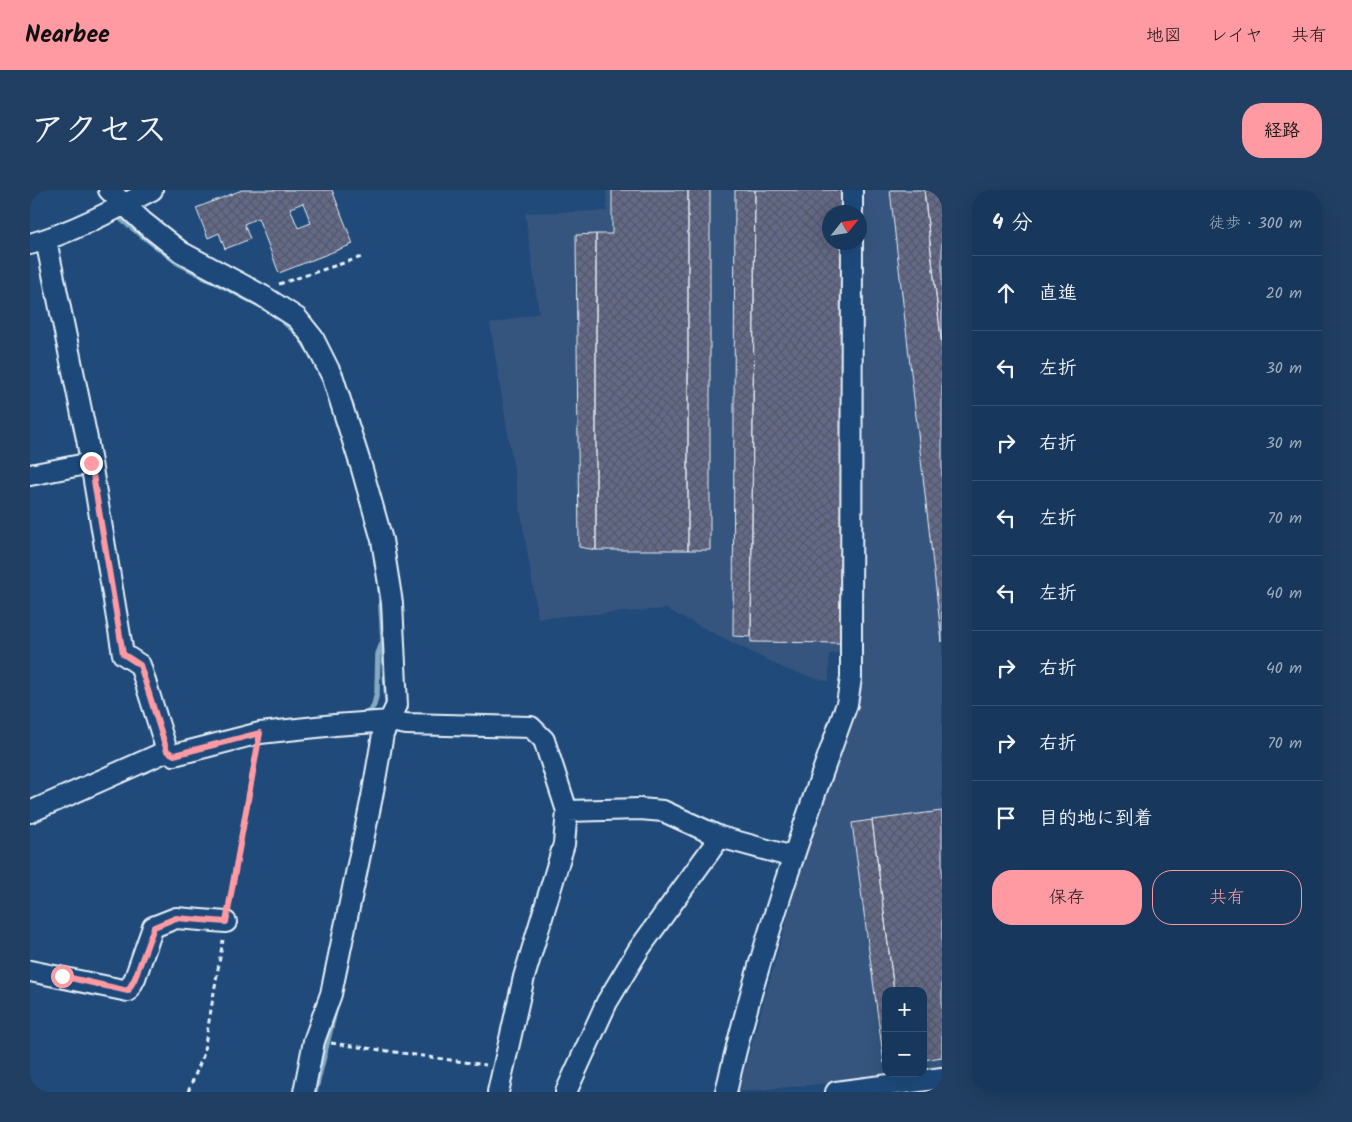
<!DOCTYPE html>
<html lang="ja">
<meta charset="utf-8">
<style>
:root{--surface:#17385c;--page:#203f62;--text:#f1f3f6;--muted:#9eacbb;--line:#365272;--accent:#ff9aa2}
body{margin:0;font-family:Kalam,"Klee One",sans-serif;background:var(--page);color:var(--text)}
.controls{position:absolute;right:15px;bottom:15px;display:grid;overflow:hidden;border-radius:10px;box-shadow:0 5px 20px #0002}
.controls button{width:45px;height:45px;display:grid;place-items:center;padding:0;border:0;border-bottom:1px solid var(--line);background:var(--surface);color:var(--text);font:25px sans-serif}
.compass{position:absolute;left:792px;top:15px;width:45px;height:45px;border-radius:50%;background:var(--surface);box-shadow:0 5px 20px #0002;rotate:60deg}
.stop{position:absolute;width:15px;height:15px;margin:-11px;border:4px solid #ff9aa2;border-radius:50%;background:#fff}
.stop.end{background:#ff9aa2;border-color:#fff;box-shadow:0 1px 5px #0008}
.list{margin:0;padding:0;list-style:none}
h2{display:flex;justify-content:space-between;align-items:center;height:65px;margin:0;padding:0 20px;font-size:21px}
h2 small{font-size:16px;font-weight:400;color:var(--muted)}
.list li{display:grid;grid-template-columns:32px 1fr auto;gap:15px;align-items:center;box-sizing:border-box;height:75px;padding:0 20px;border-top:1px solid var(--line)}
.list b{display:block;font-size:19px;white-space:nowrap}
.list em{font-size:16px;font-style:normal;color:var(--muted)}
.actions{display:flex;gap:10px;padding:15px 20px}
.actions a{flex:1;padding:11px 0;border:1px solid var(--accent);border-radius:20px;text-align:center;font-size:18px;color:var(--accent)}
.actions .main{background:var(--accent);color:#111}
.icon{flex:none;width:28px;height:28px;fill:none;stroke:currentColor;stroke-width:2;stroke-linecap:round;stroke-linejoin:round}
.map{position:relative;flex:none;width:912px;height:902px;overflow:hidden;border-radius:20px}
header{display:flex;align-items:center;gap:30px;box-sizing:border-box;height:70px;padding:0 25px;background:var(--accent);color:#111}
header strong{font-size:24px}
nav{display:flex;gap:28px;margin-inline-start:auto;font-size:18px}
.intro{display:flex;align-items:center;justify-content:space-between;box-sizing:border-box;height:120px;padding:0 30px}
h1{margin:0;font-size:35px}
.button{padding:12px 22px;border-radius:20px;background:var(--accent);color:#111;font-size:18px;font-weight:700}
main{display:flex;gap:30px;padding:0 30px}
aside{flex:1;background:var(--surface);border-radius:20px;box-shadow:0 5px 20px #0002}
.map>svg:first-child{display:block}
.built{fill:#34547e;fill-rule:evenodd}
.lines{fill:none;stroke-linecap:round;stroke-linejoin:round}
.stream{stroke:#84a9c0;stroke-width:5.5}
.building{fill:url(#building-cross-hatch);stroke:#e8f1f8;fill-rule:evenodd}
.minor-casing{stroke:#e8f1f8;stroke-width:24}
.path{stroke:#e8f1f8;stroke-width:3;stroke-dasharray:5 4;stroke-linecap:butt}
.minor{stroke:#1f4a7a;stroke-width:20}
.route{stroke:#ff9aa2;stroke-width:6}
</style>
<header>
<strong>Nearbee</strong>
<nav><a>地図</a><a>レイヤ</a><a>共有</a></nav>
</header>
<div class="intro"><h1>アクセス</h1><a class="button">経路</a></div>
<main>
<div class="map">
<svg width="912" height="902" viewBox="0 0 912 902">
<defs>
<pattern id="building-cross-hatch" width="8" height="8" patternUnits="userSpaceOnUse" patternTransform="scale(1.25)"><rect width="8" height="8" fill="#646b89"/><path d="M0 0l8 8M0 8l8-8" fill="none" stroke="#545866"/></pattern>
</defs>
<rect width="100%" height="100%" fill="#1f4a7a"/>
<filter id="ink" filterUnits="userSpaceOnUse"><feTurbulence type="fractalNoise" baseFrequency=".02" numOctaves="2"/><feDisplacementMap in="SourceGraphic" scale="10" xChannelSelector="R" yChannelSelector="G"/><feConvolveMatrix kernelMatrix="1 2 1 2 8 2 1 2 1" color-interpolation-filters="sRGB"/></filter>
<g filter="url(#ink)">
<path class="built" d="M 576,0 L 816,0 L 816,22 L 799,22 L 815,462 L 799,464 L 799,492 L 757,480 L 636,419 L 508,428 L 460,134 L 509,123 L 495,23 L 577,21 Z
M 826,0 L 912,0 L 912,882 L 708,902 L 784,635 L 829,505 L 825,212 L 835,187 L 835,144 L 825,127 L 829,52 L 829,22 ZM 856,801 L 893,801 L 893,883 L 856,883 Z"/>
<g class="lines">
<path class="stream" d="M 92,30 L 148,73 L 237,119
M 244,124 L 268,144 L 279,161
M 353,456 L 357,512
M 331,526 L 340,521 L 344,515 L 347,502 L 348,464 L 353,451 L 350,398
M 285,902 L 305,821"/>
</g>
<path class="building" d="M 212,0 L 302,0 L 323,54 L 249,83 L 228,28 L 214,34 L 220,49 L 195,59 L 189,43 L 178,48 L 166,18 ZM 273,13 L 281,33 L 268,38 L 260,18 Z
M 582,0 L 658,0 L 658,360 L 566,360 L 566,44 L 582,44 Z
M 658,0 L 680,0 L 680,360 L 658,360 Z
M 705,0 L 725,0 L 721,447 L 703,446 Z
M 725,0 L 814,0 L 814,22 L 799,22 L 799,52 L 814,52 L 812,453 L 721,452 Z
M 860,0 L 894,0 L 912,157 L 912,452 Z
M 894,0 L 912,0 L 912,157 Z
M 566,44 L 566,360 L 549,357 L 546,45 Z
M 912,621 L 912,867 L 893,870 L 893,801 L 864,801 L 842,630 Z
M 842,630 L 864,801 L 856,801 L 856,873 L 854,873 L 822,633 Z"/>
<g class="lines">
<g class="minor-casing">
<path id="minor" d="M 79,0 L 113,32 L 151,62 L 233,106 L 267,128 L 283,148 L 303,188 L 332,279 L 352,350 L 362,413 L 367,515 L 353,544 L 342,607 L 301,804 L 284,851 L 274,902
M 822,22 L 822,0
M 16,50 L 57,249 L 93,464 L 110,475 L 137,561
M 0,54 C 39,44 86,19 122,0
M 0,285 L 61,273
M 537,621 L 610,619 L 633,621 L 690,647 L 763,667
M 0,622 L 137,561 L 144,565 L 230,543 L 305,535 L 360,531 L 376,534 L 501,537 L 514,550 L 537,621 L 534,654 L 494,787 L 468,902
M 0,781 L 98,801 L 105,788 L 123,737 L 146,728 L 196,732
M 536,902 L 577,812 L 609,759 L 690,647
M 696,902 C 726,770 771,641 817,514 L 821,488 L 821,457 L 822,52
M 806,902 L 912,888"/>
</g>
<path class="path" d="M 249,94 L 332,67
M 199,714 L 226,563
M 301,853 L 456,875
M 158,902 L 173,866 L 193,750"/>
<use href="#minor" class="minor"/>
</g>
</g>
<g class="lines" filter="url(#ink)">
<path class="route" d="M 32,786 L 98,801 L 105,788 L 124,737 L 146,728 L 196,732 L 230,543 L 144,565 L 137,561 L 110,475 L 93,464 L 61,273"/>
</g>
</svg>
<div class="controls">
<button>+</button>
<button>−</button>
</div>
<svg class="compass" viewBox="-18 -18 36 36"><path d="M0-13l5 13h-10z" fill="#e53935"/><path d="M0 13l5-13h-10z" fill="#9eacbb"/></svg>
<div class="stop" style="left:32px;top:786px"></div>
<div class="stop end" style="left:61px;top:273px"></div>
</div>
<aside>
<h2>4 分<small>徒歩 · 300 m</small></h2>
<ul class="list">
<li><svg class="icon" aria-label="ahead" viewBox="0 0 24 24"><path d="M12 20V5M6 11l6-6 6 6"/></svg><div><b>直進</b></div><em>20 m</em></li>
<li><svg class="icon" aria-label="left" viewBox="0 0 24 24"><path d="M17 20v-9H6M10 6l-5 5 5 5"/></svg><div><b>左折</b></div><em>30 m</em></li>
<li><svg class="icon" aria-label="right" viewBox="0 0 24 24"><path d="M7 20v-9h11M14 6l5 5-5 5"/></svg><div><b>右折</b></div><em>30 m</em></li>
<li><svg class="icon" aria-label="left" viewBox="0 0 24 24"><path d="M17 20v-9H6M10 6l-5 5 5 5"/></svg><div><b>左折</b></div><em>70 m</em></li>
<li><svg class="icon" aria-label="left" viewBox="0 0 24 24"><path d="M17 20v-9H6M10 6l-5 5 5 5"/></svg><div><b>左折</b></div><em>40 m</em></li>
<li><svg class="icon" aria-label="right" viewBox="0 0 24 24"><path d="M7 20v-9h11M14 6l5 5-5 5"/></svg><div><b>右折</b></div><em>40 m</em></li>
<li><svg class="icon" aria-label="right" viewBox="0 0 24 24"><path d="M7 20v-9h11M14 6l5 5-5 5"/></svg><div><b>右折</b></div><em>70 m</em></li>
<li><svg class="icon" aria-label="arrive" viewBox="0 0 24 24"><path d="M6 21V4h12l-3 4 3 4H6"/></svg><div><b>目的地に到着</b></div></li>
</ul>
<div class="actions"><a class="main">保存</a><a>共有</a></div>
</aside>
</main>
